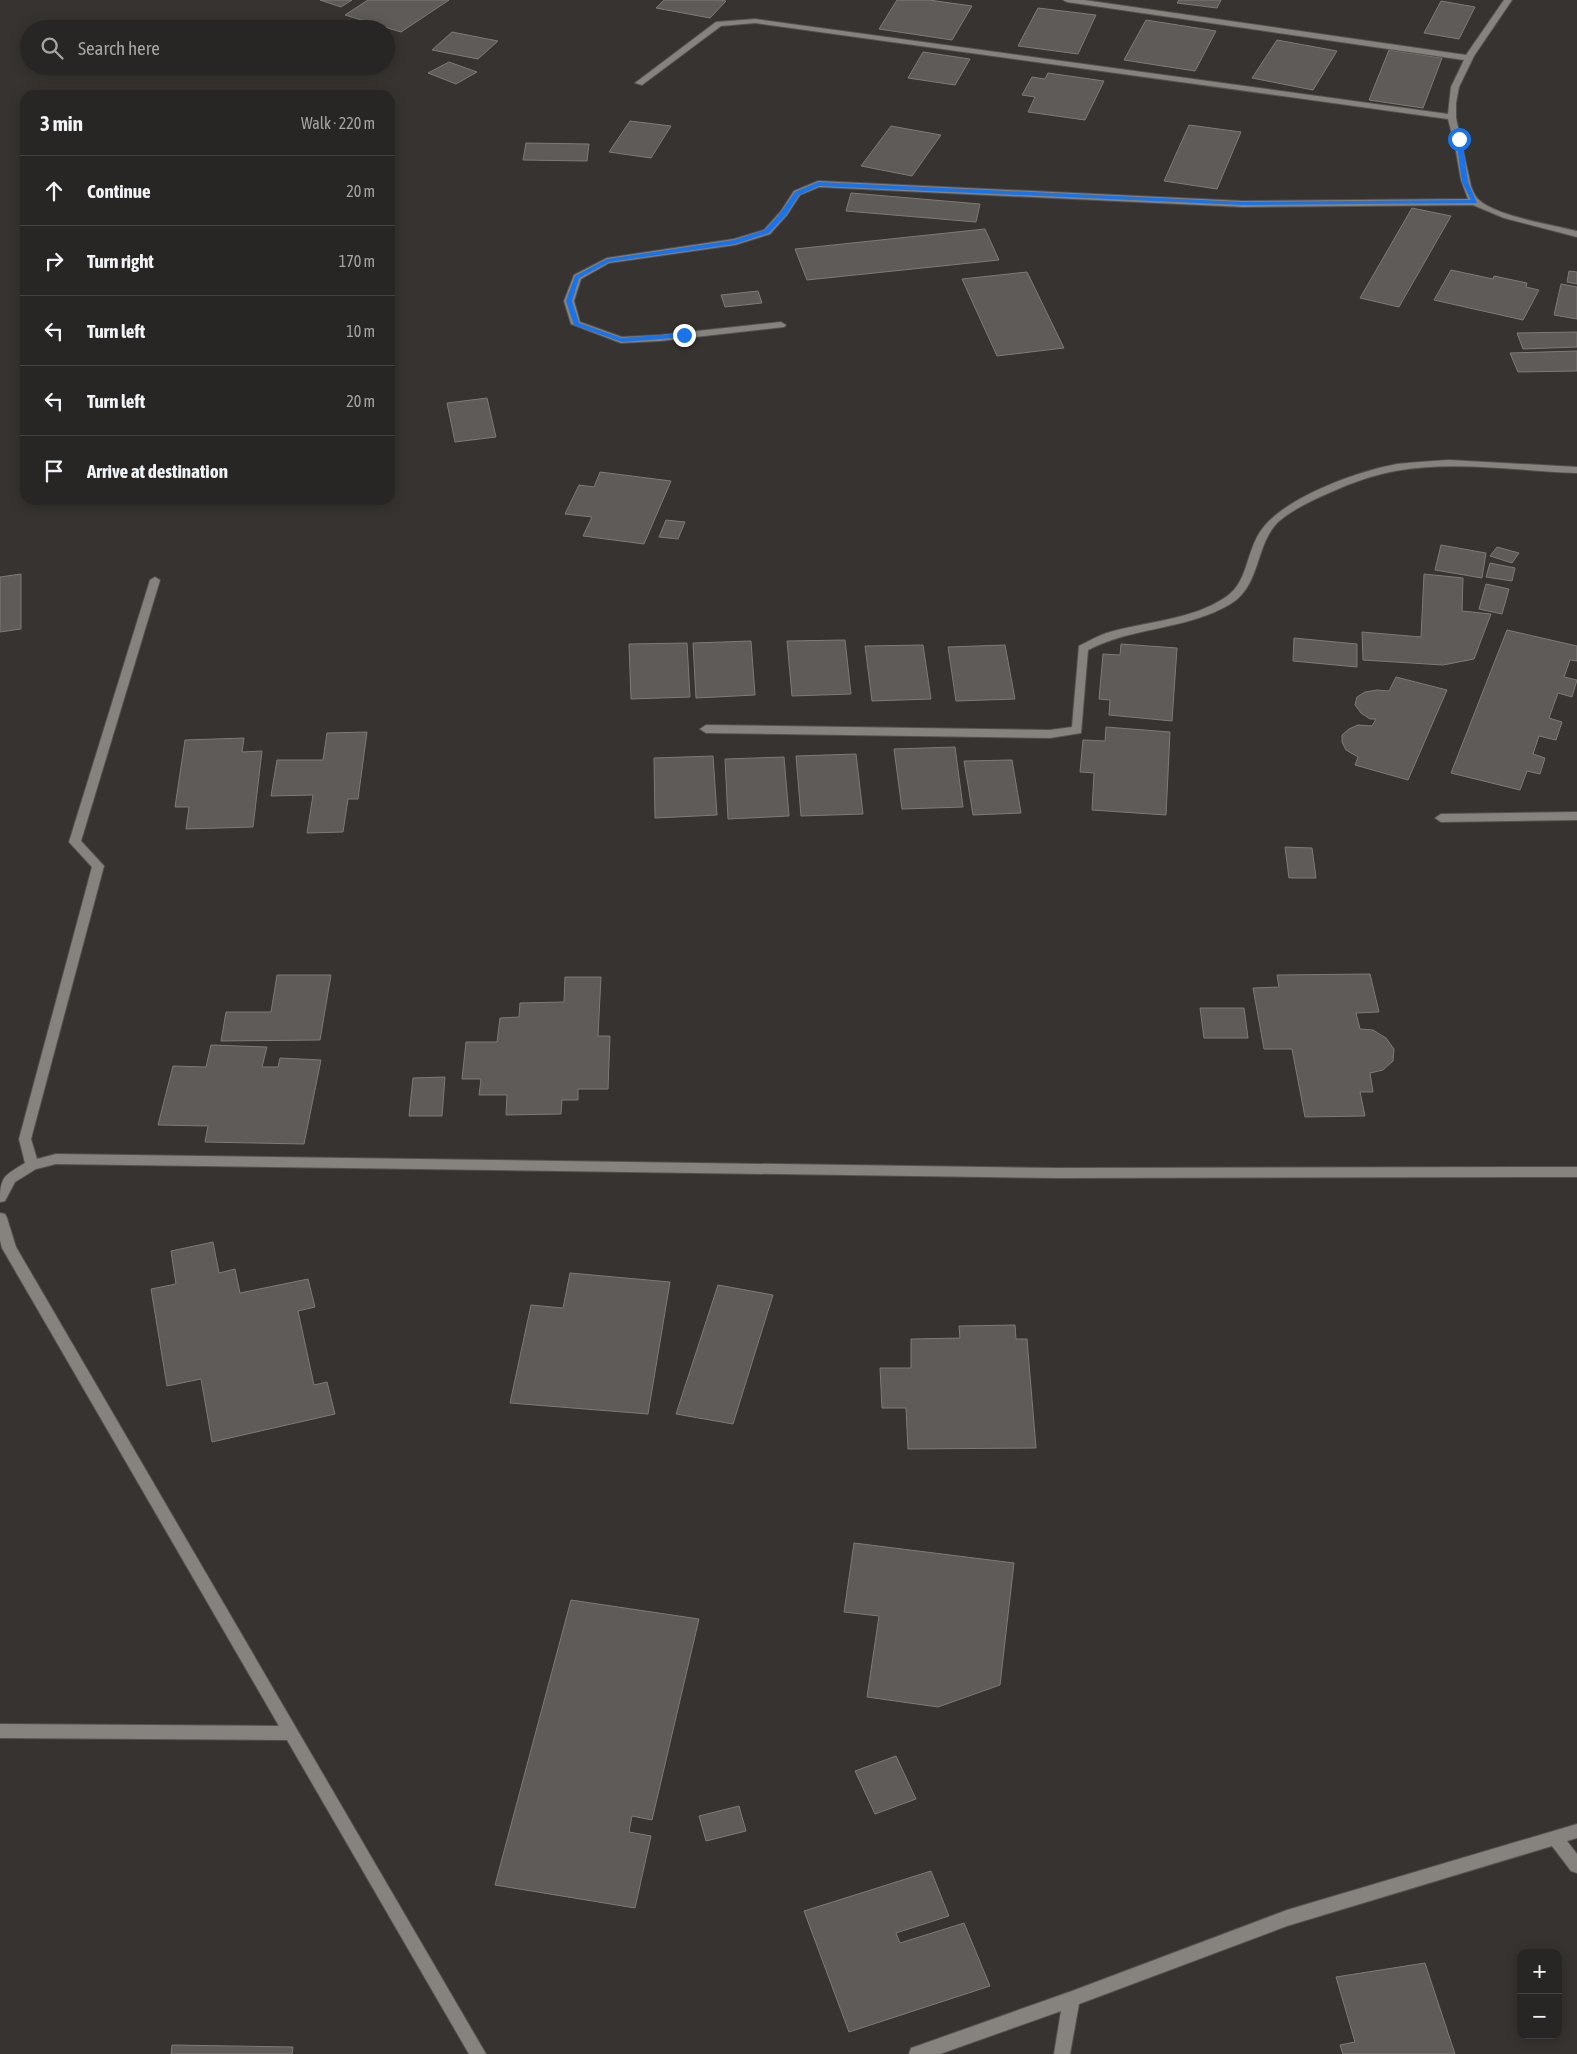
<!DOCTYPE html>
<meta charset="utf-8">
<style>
:root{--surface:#282624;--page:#343231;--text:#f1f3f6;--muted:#a5a5a6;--line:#444341}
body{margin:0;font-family:"Asap Condensed",sans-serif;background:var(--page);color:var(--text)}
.controls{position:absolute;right:15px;bottom:15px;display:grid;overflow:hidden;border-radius:10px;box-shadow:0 2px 12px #0003}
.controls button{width:45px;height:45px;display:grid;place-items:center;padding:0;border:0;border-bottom:1px solid var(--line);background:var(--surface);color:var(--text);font:25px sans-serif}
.stop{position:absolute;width:15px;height:15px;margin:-11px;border:4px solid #1a73e8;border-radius:50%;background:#fff}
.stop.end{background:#1a73e8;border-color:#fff;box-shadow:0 1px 5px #0008}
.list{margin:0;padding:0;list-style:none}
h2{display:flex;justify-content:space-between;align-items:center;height:65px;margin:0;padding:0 20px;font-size:21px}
h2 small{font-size:16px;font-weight:400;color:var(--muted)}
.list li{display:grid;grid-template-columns:32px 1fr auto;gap:15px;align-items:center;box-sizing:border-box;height:70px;padding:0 20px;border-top:1px solid var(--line)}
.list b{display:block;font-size:19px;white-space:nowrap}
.list em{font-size:16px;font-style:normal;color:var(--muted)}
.icon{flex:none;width:28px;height:28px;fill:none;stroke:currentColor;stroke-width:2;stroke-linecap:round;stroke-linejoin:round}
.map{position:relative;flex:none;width:1577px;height:2054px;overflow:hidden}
.search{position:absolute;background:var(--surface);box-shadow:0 2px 12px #0003;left:20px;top:20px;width:375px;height:55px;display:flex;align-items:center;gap:12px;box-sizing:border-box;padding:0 18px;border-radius:28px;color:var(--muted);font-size:19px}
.panel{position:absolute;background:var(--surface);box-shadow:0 2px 12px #0003;left:20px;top:90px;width:375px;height:415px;border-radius:15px}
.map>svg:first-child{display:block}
.building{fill:#5e5b58;stroke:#7e7b77}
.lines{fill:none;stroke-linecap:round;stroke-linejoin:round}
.minor-casing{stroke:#54524f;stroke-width:2}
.minor{fill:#86827e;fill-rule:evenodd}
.route{fill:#1a73e8}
</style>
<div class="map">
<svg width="1577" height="2054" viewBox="0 0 1577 2054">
<rect width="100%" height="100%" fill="#363330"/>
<path class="building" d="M 320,0 L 352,0 L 341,7 Z
M 368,0 L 449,0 L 401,32 L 345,15 Z
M 664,0 L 719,0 L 726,1 L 710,18 L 656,8 Z
M 897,0 L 929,0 L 972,6 L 952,40 L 879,29 Z
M 1179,0 L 1221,0 L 1217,8 L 1177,3 Z
M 1441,1 L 1475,7 L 1459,39 L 1424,33 Z
M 1038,8 L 1096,15 L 1078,54 L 1018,46 Z
M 1146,20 L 1216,31 L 1195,71 L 1124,60 Z
M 452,32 L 498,41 L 478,59 L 432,50 Z
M 1277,40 L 1337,51 L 1313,90 L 1252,78 Z
M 1389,50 L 1442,58 L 1423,108 L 1369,100 Z
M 923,52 L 970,59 L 955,85 L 908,78 Z
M 449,62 L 477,72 L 456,84 L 428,73 Z
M 1048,73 L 1104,81 L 1085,120 L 1028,112 L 1035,97 L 1022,95 L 1032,77 L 1045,79 Z
M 630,121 L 671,126 L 651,158 L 609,152 Z
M 1189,125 L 1241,132 L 1217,189 L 1164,181 Z
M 891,126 L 941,135 L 912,176 L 861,166 Z
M 526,143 L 589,144 L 587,161 L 523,160 Z
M 851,193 L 980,204 L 976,222 L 846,211 Z
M 1412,208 L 1451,216 L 1399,307 L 1360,298 Z
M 985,229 L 999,260 L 807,280 L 795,249 Z
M 1451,270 L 1493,279 L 1494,276 L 1527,283 L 1526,287 L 1539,290 L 1523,320 L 1434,300 Z
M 1569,271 L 1577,272 L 1577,284 L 1567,282 Z
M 1027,272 L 1064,348 L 997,356 L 962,279 Z
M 1561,284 L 1577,287 L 1577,319 L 1554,315 Z
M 758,291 L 762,303 L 725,307 L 721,295 Z
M 1577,332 L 1577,347 L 1523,349 L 1517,333 Z
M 1577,351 L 1577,371 L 1518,372 L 1510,353 Z
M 487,398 L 496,437 L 455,442 L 447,403 Z
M 600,472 L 671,481 L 644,544 L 583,536 L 592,517 L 565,514 L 579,485 L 594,487 Z
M 666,520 L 685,522 L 678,539 L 659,537 Z
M 1441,545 L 1486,553 L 1482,578 L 1435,570 Z
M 1497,547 L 1519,553 L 1512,563 L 1490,556 Z
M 1490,563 L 1515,568 L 1512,581 L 1486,577 Z
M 21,574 L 21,629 L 0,632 L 0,577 Z
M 1424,574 L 1463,578 L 1462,611 L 1491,614 L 1474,659 L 1443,665 L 1363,660 L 1362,632 L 1421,637 Z
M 1486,584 L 1509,589 L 1502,614 L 1479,609 Z
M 1507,630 L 1577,646 L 1577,661 L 1570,660 L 1564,677 L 1577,680 L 1572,697 L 1558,693 L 1549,718 L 1562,722 L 1556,740 L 1539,736 L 1533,754 L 1545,758 L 1540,774 L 1527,771 L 1520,790 L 1451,773 Z
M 1294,638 L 1357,644 L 1357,667 L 1293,661 Z
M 845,640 L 851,694 L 792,696 L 787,641 Z
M 751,641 L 755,695 L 696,698 L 693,643 Z
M 687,643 L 690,697 L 631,699 L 629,644 Z
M 1121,644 L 1177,648 L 1172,721 L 1109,715 L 1110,700 L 1099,699 L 1103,654 L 1120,655 Z
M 923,645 L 931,699 L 872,701 L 865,646 Z
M 1005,645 L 1015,699 L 956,701 L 948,647 Z
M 1396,677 L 1447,690 L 1408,780 L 1355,765 L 1358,757 L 1346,750 L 1342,742 L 1342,735 L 1349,729 L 1358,725 L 1372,726 L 1376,719 L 1370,719 L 1361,713 L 1355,705 L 1357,697 L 1365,692 L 1377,690 L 1389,691 Z
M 1106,727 L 1170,732 L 1166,815 L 1092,810 L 1094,773 L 1080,772 L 1083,740 L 1105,741 Z
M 367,732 L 358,799 L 348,799 L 343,832 L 307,833 L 313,795 L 271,796 L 277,760 L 323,760 L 327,733 Z
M 244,738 L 242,752 L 262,751 L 253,827 L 186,829 L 189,807 L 175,807 L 185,740 Z
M 955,747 L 963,807 L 902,809 L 894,749 Z
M 856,754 L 863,814 L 801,816 L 796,756 Z
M 713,756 L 717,815 L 655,818 L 654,758 Z
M 784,757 L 789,816 L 728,819 L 725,759 Z
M 1012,760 L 1021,813 L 973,815 L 964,761 Z
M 1285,847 L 1312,848 L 1316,878 L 1289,878 Z
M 1370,974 L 1379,1012 L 1356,1013 L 1360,1029 L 1373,1030 L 1386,1038 L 1394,1049 L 1393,1061 L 1383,1070 L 1370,1073 L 1373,1092 L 1360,1092 L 1365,1116 L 1305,1117 L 1292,1049 L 1264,1049 L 1253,988 L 1279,987 L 1277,975 Z
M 277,975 L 331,975 L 320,1040 L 221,1041 L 226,1012 L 271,1012 Z
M 565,977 L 601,977 L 598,1036 L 610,1036 L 608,1089 L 578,1089 L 578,1100 L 562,1100 L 561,1114 L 506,1115 L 507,1095 L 479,1095 L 481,1079 L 462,1079 L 466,1042 L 497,1042 L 500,1018 L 519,1017 L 520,1003 L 564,1002 Z
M 1200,1008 L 1244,1008 L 1248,1038 L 1204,1038 Z
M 211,1045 L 267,1047 L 262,1067 L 278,1067 L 280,1058 L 321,1060 L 304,1144 L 205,1142 L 208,1126 L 158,1125 L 173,1066 L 206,1067 Z
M 445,1077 L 442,1116 L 409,1116 L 413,1078 Z
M 213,1242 L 219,1273 L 235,1269 L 240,1293 L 308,1279 L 315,1307 L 298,1311 L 314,1385 L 327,1382 L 335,1414 L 212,1442 L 201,1379 L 167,1386 L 151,1289 L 176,1284 L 171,1251 Z
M 570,1273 L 670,1282 L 648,1414 L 510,1403 L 531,1305 L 563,1308 Z
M 718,1285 L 773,1295 L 733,1424 L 676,1414 Z
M 1015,1325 L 1016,1339 L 1027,1339 L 1036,1448 L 908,1449 L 906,1408 L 882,1408 L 880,1368 L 911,1368 L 911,1339 L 960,1338 L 959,1326 Z
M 854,1543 L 1014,1563 L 1000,1685 L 938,1707 L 867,1697 L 879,1616 L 844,1612 Z
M 571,1600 L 699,1619 L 652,1820 L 632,1816 L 629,1832 L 651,1836 L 635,1908 L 495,1885 Z
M 896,1756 L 916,1799 L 875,1814 L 855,1771 Z
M 739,1806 L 746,1831 L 706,1841 L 699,1816 Z
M 931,1871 L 949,1916 L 896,1933 L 900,1943 L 964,1923 L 990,1986 L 849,2032 L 804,1911 Z
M 1425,1963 L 1455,2054 L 1343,2054 L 1340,2045 L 1355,2042 L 1336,1977 Z
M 172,2045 L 293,2047 L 292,2054 L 171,2054 Z"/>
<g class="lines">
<g class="minor-casing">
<path id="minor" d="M 1063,0 L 1084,0 L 1466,55 L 1504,0 L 1512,0 L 1474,56 L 1459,87 L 1456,103 L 1456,118 L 1471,186 C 1473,191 1475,197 1479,200 C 1496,216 1553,225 1577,231 L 1577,237 L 1504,218 L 1473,205 L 1243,207 L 819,187 L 800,195 L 787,215 L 770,234 L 735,245 L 609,263 L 581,279 L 574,301 L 580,322 L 622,337 L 660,335 L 781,322 L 786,325 L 784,327 L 660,341 L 621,343 L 571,324 L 564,301 L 574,275 L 607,258 L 734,239 L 764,230 L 781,211 L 794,191 L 818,181 L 1243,201 L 1468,199 L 1461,180 L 1455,146 L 1448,119 L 755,23 L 721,26 L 642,85 L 635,83 L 716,22 L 755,19 L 1448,114 L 1451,87 L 1464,60 L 1067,2 Z
M 1449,460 L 1577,467 L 1577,473 C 1517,471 1455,460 1395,471 C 1373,475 1351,483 1331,492 C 1313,500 1293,509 1278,522 C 1255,545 1261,584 1232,603 C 1189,630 1134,626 1088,650 L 1081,733 L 1050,738 L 706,733 L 700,729 L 706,725 L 1050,730 L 1072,727 L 1079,646 C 1089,641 1099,635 1110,632 C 1148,621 1192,620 1226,597 C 1248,582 1246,553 1260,532 C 1282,498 1358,471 1397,464 C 1414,462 1432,461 1449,460 Z
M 155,577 L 160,580 L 81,841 L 104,866 L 31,1139 L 37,1159 L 56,1154 L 1059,1168 L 1577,1167 L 1577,1177 L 1059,1178 L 56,1164 L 36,1169 L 15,1182 L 5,1201 L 0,1202 C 0,1176 4,1176 25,1163 L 19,1139 L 92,867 L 69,842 L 150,580 Z
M 1577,812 L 1577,820 L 1441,822 L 1435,818 L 1441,814 Z
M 0,1213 L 5,1214 L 7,1218 L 16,1247 L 486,2054 L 469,2054 L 287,1740 L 0,1738 L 0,1724 L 279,1726 L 2,1248 L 0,1240 Z
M 1577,1824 L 1577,1838 L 1567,1841 L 1577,1854 L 1577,1873 L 1571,1871 L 1552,1846 L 1287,1926 L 1079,2004 L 1070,2054 L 1054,2054 L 1061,2011 L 940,2054 L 909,2054 L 911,2048 L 917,2046 L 1072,1991 L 1287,1910 Z"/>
</g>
<use href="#minor" class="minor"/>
</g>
<path class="route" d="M 1459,137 L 1462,139 L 1468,182 L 1477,203 L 1243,205 L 819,186 L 799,195 L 786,215 L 769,233 L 735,244 L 609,262 L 579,278 L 572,301 L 579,323 L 622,338 L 684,333 L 686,337 L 622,342 L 574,325 L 566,301 L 575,276 L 607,259 L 734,240 L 765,230 L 781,212 L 795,192 L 818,182 L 1243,202 L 1471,200 L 1462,182 L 1456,139 Z"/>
</svg>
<div class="controls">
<button>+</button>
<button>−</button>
</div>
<div class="stop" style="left:1459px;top:139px"></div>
<div class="stop end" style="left:684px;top:335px"></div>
<div class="search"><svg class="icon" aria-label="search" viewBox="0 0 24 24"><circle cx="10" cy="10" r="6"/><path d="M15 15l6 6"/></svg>Search here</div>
<section class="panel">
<h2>3 min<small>Walk · 220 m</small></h2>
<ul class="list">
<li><svg class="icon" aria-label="ahead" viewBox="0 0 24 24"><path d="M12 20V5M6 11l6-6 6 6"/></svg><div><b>Continue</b></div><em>20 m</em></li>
<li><svg class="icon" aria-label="right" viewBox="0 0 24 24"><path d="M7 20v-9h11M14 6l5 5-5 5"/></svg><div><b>Turn right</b></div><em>170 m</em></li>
<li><svg class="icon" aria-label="left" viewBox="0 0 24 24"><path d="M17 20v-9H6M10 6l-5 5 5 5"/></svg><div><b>Turn left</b></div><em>10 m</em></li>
<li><svg class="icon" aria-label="left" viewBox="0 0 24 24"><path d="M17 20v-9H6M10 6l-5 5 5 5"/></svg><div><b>Turn left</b></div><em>20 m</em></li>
<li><svg class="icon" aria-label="arrive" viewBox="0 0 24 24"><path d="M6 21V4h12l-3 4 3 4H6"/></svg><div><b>Arrive at destination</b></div></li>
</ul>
</section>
</div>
